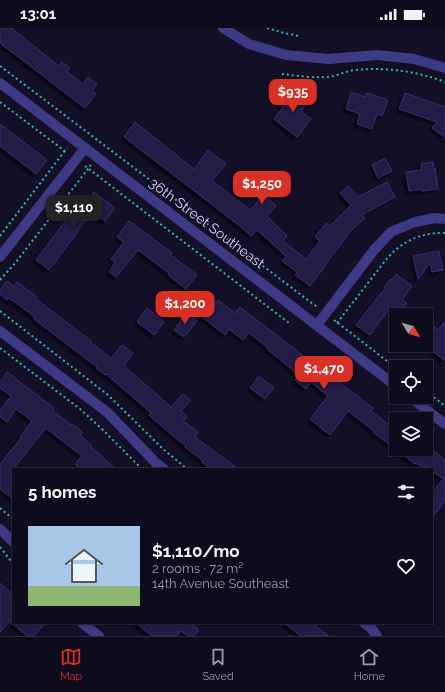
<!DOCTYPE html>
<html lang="en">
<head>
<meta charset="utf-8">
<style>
	body { margin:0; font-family:Raleway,sans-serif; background:#171425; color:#f1f3f6; height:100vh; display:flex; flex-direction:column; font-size:15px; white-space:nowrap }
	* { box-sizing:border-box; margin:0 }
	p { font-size:13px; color:#9b9ba3 }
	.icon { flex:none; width:22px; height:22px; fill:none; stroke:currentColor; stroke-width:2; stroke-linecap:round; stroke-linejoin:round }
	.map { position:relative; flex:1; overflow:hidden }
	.side { position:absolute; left:12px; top:440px; width:421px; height:156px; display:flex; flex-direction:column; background:#0e0b1c; border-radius:0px; box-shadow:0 1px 3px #0004,0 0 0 1px #2e2b3b }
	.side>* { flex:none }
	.needle { width:26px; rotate:128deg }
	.buttons { position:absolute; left:389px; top:280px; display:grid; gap:8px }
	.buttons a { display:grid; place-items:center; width:44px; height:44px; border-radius:0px; background:#0e0b1c; box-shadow:0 1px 3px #0004,0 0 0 1px #2e2b3b; font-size:20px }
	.price { position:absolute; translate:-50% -34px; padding:0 9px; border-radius:8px; background:#d93025; color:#fff; font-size:13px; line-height:26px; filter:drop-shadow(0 1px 2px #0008) }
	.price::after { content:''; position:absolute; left:50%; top:24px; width:12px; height:9px; margin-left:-6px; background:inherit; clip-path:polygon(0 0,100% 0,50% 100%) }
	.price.current { background:#222; color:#fff }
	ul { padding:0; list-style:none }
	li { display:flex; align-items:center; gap:12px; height:100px; padding:0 16px }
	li+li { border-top:1px solid #2e2b3b }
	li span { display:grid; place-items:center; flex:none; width:112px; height:80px; border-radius:0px; color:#555 }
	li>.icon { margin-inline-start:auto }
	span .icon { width:48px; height:48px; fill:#fffc; stroke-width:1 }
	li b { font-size:17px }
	h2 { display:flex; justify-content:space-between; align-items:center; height:48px; padding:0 16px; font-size:17px }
	.status { display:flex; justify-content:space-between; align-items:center; height:28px; padding:0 20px; background:#0e0b1c; direction:ltr }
	.status svg { height:11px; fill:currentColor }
	.menu { display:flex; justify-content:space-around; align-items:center; height:56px; border-top:1px solid #2e2b3b; background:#0e0b1c; font-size:11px; color:#9b9ba3 }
	.menu a { display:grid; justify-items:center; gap:2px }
	.menu .current { color:#d93025 }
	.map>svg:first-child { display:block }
</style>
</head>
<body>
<div class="status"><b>13:01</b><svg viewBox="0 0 49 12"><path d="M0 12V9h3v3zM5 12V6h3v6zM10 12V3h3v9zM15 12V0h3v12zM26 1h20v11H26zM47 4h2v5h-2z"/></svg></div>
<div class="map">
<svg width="445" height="608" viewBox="0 0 445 608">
	<defs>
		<filter id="shadow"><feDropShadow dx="-3" dy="3" stdDeviation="1" flood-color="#0009"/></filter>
	</defs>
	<rect width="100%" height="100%" fill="#130f26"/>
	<g fill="#241b47" stroke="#3b2d73" filter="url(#shadow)">
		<path d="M0,0h11l48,38 3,-4 8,6 -3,4 16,12 5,-7 9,7 -5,7 4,3 -11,14 -85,-65z"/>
		<path d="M290,61l18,13 -7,9 10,8 -14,18 -23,-18 9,-12 -4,-4z"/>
		<path d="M351,64l14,5 2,-4 21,7 -6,16 -5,-2 -5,15 -15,-5 3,-10 -14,-5z"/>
		<path d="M405,65l40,14v30l-13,-9 5,-6 -38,-13z"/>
		<path d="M135,94l59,47 14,-19 18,14 -14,17 38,29 14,-15 12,11 -9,10 20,20 -4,5 23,18 14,-18 -5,-4 11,-14 4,3 21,-21 -11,-12 8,-7 10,11 29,-15 8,15 -33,18 3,3 -15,14 -25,33h1l-16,21 -15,-11 2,-3 -15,-11 4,-5 -29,-26 -6,6 -11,-10 -116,-89z"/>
		<path d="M0,96l47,36 -11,14 -36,-28z"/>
		<path d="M385,130l7,13 -14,7 -6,-13z"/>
		<path d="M433,134l1,7 1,-1 3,21 -16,2v-2l-13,2 -3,-19 16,-2 -1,-6z"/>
		<path d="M94,164l21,16 -10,13 -13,-9 -14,18h1l-30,40 -13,-10 39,-52 4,3z"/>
		<path d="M129,193l43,32 -1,2 26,20 -11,14 -18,-14 1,-2 -31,-23 -22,27 -7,-5 6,-10 -4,-3 13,-17 -7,-5z"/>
		<path d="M439,223l4,19 -11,2 -2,-9 -12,16 -5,-23z"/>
		<path d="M396,246l16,12 -10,14 5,3 -9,11 -8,-6 -20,27 -14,-10 29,-37 -1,-1 7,-8 1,1z"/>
		<path d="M7,253l7,5 3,-4 20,15 -1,2 55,42 -1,1 21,16 11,-13 11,8 -9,13 47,41 12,-13 8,6 -10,11 6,5 -4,5 15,11 -3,5 43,32h-27l-9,-7 1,-1 -18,-14 1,-1 -14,-11 -23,-20 2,-2 -45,-39 -1,1 -9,-7 1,-1 -63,-48 1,-2 -26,-19 -2,2 -7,-6v-4z"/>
		<path d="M218,272l17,13 5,-6 48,37 17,13v1l26,20 1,-1 41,31 -2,3 25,19v19h35l14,11v41l-13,17v-25l11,-14 -11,-8v-2h-3l-4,-3 -2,2 -7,-5 -1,1 -42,-32 1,-1 -26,-20 -18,24 -20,-16 18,-23 -17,-14 -5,7 -11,-9 4,-5 -32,-26 1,-1 -19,-15 -6,7 -14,-11 -4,6 -24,-19 11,-15 3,2z"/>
		<path d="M147,280l17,14 -10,13 -17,-13z"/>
		<path d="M186,285l11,8 -13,16 -10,-7z"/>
		<path d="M445,293v40l-19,-15v-9l8,-11 4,4z"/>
		<path d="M7,344l47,36 -2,2 19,15 1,-1 10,8 -2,3 12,11 -1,1 25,22h-36l-5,-5 7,-8 -36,-28 -33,41v30l-13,-10v-25l21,-26 -1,-1 12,-16 -16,-12 -9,13 -7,-5v-7l11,-14 -11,-8v-6z"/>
		<path d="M259,348l15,12 -9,11 -15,-11z"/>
		<path d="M0,555l13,12v23l-13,14z"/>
		<path d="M12,595h33l-11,13h-7z"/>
		<path d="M136,595h54l9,7 -5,6h-6l-7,-5 -4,5h-25z"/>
		<path d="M284,595h28l17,13h-28z"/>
	</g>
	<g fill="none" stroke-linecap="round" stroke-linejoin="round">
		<g stroke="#2fb8b0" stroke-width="2" stroke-dasharray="2 3" stroke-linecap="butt">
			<path d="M267,0l17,5 15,3"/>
			<path d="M0,38l317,241"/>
			<path d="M282,46c17,2 36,5 52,2 7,-2 13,-5 21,-6 31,-3 61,1 90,12"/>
			<path d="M0,74l66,50"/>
			<path d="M85,138l204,157"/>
			<path d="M0,208l67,-88"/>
			<path d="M0,252l16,-18 75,-97"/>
			<path d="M0,283l108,84 55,54 24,20"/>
			<path d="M334,292l62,48"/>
			<path d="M337,295l48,-62c15,-19 36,-29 60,-28"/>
			<path d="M0,320l80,61 22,20 40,40"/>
			<path d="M426,363l19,15"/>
			<path d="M0,480l13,11"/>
			<path d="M0,519l13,17"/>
			<path d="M62,595l3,2 1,-2"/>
		</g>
		<g stroke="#3d3a85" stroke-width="10">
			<path d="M223,0l26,16 37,11 43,4 48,-4 37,4 31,9"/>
			<path d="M0,55l396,303"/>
			<path d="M0,229l85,-109"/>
			<path d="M317,297l57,-75 17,-18 24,-10 20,-4 10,1"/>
			<path d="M0,303l107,81 49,51 8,6"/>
			<path d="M410,369l35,27"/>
			<path d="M0,501l13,13"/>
			<path d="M82,595l17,13"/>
			<path d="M364,595l7,5 6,8"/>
		</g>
	</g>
	<g text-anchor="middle" stroke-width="3" stroke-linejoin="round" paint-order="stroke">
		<g font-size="14" fill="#d9d4ff" stroke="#130f26">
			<text transform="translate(207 195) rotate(37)" y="5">36th Street Southeast</text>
		</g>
	</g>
</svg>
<div class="buttons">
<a><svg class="needle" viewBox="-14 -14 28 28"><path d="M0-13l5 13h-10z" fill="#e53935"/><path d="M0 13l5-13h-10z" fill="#9b9ba3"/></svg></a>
<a><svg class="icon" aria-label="locate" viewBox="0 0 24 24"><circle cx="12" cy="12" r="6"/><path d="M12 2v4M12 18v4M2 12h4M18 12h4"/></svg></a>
<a><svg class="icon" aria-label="layers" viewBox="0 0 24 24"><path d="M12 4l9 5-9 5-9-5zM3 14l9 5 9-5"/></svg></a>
</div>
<b class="price" style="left:293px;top:85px">$935</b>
<b class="price" style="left:262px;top:177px">$1,250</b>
<b class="price current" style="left:74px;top:201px">$1,110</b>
<b class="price" style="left:185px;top:297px">$1,200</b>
<b class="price" style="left:324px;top:362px">$1,470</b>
<section class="side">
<h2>5 homes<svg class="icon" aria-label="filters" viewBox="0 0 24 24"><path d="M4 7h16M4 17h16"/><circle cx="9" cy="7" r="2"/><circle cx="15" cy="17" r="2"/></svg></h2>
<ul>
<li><span style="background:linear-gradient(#a9c7e8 75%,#8fb573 0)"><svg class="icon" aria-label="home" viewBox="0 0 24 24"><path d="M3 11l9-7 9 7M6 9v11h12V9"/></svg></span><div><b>$1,110/mo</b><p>2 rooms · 72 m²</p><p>14th Avenue Southeast</p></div><svg class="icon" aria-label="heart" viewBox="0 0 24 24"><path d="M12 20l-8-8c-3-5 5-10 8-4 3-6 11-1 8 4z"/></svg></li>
</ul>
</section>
</div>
<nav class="menu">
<a class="current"><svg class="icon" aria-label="map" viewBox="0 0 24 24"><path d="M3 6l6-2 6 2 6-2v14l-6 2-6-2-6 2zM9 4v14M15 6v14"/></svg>Map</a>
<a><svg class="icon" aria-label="saved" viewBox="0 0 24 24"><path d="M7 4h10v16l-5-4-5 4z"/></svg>Saved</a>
<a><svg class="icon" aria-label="home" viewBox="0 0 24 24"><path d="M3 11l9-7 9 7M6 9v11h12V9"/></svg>Home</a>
</nav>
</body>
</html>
